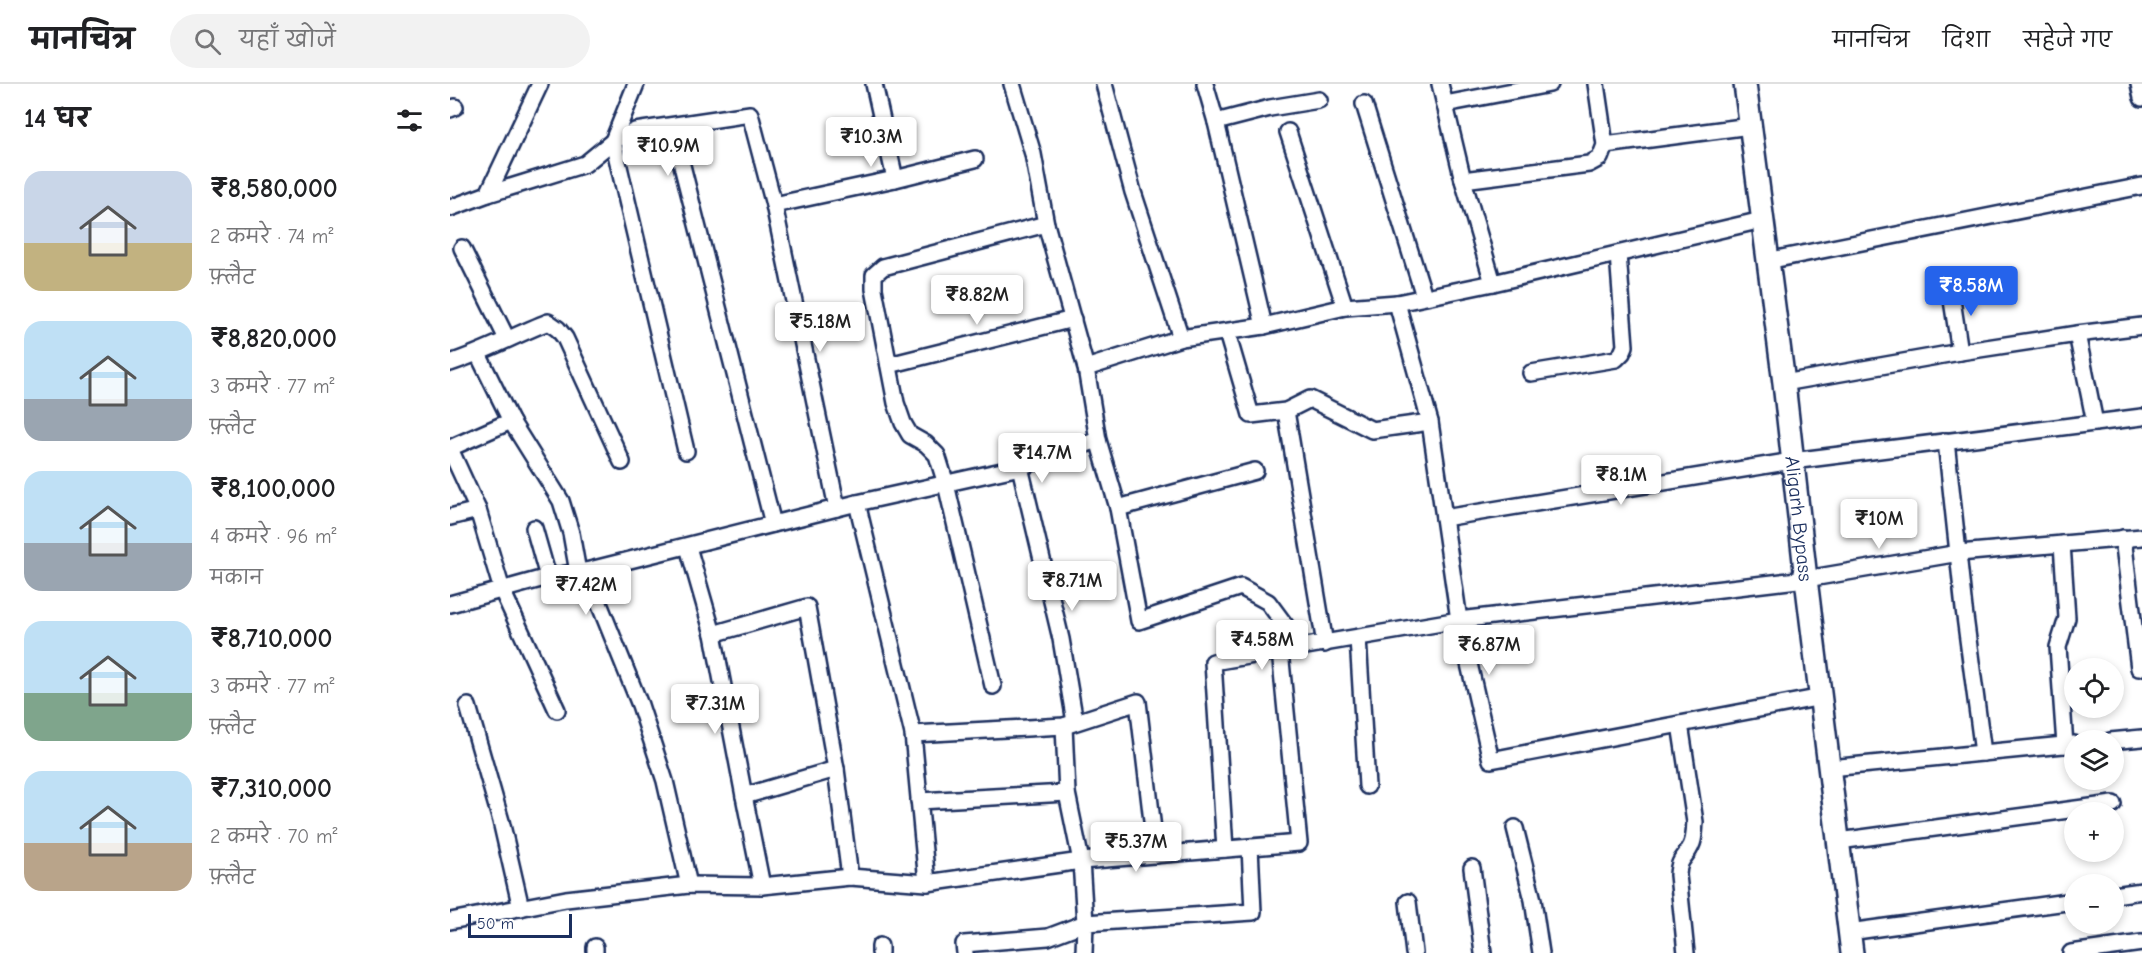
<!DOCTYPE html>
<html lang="hi">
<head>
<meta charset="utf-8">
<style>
	body { margin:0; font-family:"Comic Neue","Playpen Sans Deva",sans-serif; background:#f2f2f2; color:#202124; height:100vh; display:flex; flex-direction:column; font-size:22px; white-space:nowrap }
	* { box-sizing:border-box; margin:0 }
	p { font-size:20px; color:#757577 }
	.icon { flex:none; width:33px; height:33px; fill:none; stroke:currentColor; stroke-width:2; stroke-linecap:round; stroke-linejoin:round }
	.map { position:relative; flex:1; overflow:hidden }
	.side { display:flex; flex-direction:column; background:#fff; width:450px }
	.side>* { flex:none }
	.controls { position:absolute; left:1614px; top:574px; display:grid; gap:12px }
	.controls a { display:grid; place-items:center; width:60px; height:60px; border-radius:50%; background:#fff; box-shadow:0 3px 9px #0003; font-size:30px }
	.scale { position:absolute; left:18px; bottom:15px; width:104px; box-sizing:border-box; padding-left:6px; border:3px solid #1b2f5e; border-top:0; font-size:16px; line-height:21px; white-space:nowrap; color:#1b2f5e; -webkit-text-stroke:4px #fff; paint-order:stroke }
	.price { position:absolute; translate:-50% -51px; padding:0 14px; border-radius:6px; background:#fff; color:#222; font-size:20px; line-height:39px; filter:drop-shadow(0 2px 3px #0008) }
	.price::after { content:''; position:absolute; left:50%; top:36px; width:18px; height:14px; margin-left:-9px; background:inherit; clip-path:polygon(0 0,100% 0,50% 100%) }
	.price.selected { background:#2563eb; color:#fff }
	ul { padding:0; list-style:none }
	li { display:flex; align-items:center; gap:18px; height:150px; padding:0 24px }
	li span { display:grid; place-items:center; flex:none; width:168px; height:120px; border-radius:18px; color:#555 }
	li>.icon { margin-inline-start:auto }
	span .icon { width:72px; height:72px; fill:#fffc; stroke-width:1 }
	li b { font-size:26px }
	h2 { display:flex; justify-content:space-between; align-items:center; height:72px; padding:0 24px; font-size:26px }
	header { display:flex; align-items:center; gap:36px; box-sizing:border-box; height:84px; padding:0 30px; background:#fff; border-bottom:2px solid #e0e0e0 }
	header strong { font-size:28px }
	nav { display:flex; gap:33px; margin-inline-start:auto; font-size:21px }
	.search { width:420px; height:54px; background:#f2f2f2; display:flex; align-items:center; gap:15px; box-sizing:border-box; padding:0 21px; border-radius:33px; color:#757577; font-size:22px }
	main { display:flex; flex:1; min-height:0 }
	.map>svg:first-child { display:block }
</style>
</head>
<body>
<header>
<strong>मानचित्र</strong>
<div class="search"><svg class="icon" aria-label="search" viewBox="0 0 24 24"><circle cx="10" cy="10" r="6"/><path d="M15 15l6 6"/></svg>यहाँ खोजें</div>
<nav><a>मानचित्र</a><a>दिशा</a><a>सहेजे गए</a></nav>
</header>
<main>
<section class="side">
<h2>14 घर<svg class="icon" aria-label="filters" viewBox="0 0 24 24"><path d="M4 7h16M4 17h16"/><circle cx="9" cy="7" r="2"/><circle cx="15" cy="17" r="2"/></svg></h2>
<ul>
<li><span style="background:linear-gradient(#c9d6e8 60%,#c2b280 0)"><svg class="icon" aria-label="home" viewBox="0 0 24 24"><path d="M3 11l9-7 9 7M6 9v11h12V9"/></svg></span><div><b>₹8,580,000</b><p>2 कमरे · 74 m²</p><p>फ़्लैट</p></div></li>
<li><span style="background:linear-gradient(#bfe0f5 65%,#9aa5b1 0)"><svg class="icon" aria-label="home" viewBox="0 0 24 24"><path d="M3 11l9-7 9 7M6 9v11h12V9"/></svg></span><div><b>₹8,820,000</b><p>3 कमरे · 77 m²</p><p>फ़्लैट</p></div></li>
<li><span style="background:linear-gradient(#bfe0f5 60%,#9aa5b1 0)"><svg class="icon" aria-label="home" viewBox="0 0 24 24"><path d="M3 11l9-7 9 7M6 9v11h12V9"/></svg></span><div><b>₹8,100,000</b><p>4 कमरे · 96 m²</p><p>मकान</p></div></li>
<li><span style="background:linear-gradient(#bfe0f5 60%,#7fa58c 0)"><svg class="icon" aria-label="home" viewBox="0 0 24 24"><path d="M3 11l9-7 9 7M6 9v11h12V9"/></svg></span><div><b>₹8,710,000</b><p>3 कमरे · 77 m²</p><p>फ़्लैट</p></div></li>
<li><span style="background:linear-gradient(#bfe0f5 60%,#b9a48a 0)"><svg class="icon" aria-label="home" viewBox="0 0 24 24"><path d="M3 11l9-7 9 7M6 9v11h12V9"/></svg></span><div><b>₹7,310,000</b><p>2 कमरे · 70 m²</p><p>फ़्लैट</p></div></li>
</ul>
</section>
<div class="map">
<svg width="1692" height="869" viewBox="0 0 1692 869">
	<rect width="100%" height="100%" fill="#fff"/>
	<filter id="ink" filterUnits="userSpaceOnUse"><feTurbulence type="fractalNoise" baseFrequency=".0167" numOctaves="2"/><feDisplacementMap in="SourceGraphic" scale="12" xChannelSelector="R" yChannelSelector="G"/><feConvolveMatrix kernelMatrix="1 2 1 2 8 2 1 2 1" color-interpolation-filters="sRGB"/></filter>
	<g filter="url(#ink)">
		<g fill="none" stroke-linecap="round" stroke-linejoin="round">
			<defs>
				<g id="minor">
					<path d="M186,0l-23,57 73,310"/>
					<path d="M424,0l21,95"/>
					<path d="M562,0l21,70 13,70 40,144"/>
					<path d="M654,0l29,108 48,146"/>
					<path d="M755,0l11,38 48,204"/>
					<path d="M990,0l23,96 30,103"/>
					<path d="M1689,0l3,14"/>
					<path d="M914,20l60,192"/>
					<path d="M995,20l105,-20"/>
					<path d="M0,25l5,-2"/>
					<path d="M766,38l54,-14 49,-8"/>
					<path d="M222,42l101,398"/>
					<path d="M838,48l57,175"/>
					<path d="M1155,61l145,-19"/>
					<path d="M1013,96l126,-16 11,-6 5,-13 -9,-61"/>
					<path d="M38,110l52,-110"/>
					<path d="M324,121l121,-26 80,-20"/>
					<path d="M0,124l38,-14 97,-30 28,-23 22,-10 115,-17 24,91 63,303"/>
					<path d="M12,164l45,91"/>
					<path d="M1317,177l375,-75"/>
					<path d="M1500,203l10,65"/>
					<path d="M947,219l33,119 29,198 32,140 331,-63"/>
					<path d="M777,249l24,82 35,-4 24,-12 62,31 58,-8"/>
					<path d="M1627,250l65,-8"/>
					<path d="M28,270l33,67 50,80 10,32 7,39"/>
					<path d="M0,279c34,-11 65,-28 98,-41l10,7 7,9 57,124"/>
					<path d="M439,281l184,-46"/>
					<path d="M1081,289l85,-14 6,-6 3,-7 -7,-92"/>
					<path d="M1334,299l176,-31 117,-18 18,89"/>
					<path d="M836,327l39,233"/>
					<path d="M1496,357l18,168 19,144"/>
					<path d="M0,364l61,-27"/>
					<path d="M570,383l41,172 14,83"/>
					<path d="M407,419l56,231 14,149 154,-22 218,-18 -19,-192"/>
					<path d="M668,424l137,-37"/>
					<path d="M28,426l24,80 55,120"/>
					<path d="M0,433l28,-7 -28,-61"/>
					<path d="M994,434l348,-57 350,-44"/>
					<path d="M84,444l14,49"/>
					<path d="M1673,454l16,130"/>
					<path d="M1612,460l5,74 -9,29 7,98"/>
					<path d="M238,463l25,87 31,162 92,-27"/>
					<path d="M136,487l54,134 25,76 24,104"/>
					<path d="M0,520l98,-27 38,-6 271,-68 163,-36 78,-27"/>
					<path d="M263,550l94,-27 29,162 14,108"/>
					<path d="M908,554l9,148"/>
					<path d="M852,564l-34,-46 -27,-15 -102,34 -21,-113 -20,-68 -12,-72 95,-30 83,-12 81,-19 52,-4 96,-20 269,-63"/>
					<path d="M543,602l-47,-202 -9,-29 -11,-11 -16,-9 -7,-12 -7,-20 -22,-114v-14l9,-8 163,-43"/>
					<path d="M18,622l33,115 20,87"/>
					<path d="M1230,640l15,98c-1,8 0,16 -4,24 -6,13 -12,11 -13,29l8,78"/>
					<path d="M463,650l151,-8 74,-24 18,153"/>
					<path d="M1660,657l32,-3"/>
					<path d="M1380,684l244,-24"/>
					<path d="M294,712l18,90"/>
					<path d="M469,717l148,-8"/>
					<path d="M1065,744l18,72 8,53"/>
					<path d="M1389,757l274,-37"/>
					<path d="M775,765l-12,-187 246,-42 347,-41 153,-26 183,-16"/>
					<path d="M1022,784l11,85"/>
					<path d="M1664,811l28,-4"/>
					<path d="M958,818l6,51"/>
					<path d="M0,837l116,-22 123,-14 73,1 88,-9 77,6"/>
					<path d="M1399,848l225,-31"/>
					<path d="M145,869v-6"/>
					<path d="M430,869v-7"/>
					<path d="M515,869l-1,-9 84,-7 37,-14 -4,-62 -14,-68 -3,-67"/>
					<path d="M634,869l1,-30 168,-11 -3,-65"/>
					<path d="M1621,869l71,-10"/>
				</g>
				<g id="secondary">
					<path id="s1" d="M1295,0l39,299 22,196 46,374"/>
				</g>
			</defs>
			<use href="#minor" stroke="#1b2f5e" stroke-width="20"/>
			<use href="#secondary" stroke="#1b2f5e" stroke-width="26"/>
			<use href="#minor" stroke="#fff" stroke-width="15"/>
			<use href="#secondary" stroke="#fff" stroke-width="21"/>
		</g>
	</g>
	<g text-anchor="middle" stroke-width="6" stroke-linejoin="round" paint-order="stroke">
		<g font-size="20" fill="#1b2f5e" stroke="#fff">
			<text dy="7" stroke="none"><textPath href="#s1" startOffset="438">Aligarh Bypass</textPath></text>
		</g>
	</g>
</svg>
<div class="controls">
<a><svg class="icon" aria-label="locate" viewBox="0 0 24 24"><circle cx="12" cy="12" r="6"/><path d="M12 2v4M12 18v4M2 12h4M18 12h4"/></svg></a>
<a><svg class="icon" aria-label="layers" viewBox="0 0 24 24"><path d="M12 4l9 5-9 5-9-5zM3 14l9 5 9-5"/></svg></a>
<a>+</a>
<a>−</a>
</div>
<div class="scale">50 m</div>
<b class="price" style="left:421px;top:84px">₹10.3M</b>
<b class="price" style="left:218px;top:93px">₹10.9M</b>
<b class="price selected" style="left:1521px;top:233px">₹8.58M</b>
<b class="price" style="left:527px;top:242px">₹8.82M</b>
<b class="price" style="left:370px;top:269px">₹5.18M</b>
<b class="price" style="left:592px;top:400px">₹14.7M</b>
<b class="price" style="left:1171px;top:422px">₹8.1M</b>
<b class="price" style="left:1429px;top:466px">₹10M</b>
<b class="price" style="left:622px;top:528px">₹8.71M</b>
<b class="price" style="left:136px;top:532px">₹7.42M</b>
<b class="price" style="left:812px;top:587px">₹4.58M</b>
<b class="price" style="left:1039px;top:592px">₹6.87M</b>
<b class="price" style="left:265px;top:651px">₹7.31M</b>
<b class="price" style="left:686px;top:789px">₹5.37M</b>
</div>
</main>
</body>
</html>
